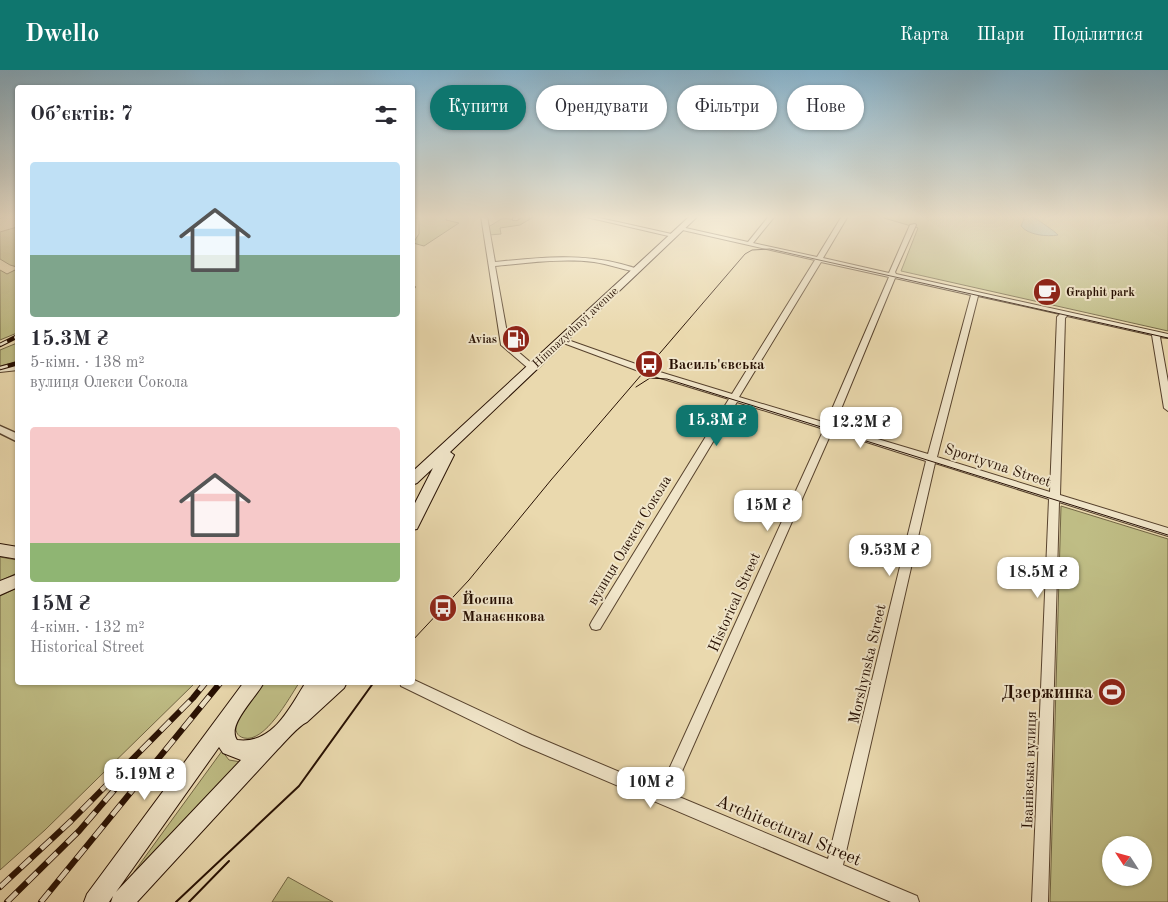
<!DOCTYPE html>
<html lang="uk">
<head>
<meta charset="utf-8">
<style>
	body { margin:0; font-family:"Old Standard TT",serif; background:#f7f7f7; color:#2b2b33; height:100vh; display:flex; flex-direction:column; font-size:19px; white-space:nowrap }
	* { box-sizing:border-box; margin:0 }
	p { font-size:16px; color:#7c7c81 }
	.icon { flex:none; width:28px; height:28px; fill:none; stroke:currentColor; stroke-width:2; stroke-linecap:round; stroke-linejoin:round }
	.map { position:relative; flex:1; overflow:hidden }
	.panel { position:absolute; left:15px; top:15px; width:400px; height:600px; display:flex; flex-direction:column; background:#fff; border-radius:5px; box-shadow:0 1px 4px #0004 }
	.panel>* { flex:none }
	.top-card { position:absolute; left:430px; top:15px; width:475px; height:45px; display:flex; gap:10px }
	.needle { width:32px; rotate:306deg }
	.controls { position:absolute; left:1102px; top:766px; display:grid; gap:10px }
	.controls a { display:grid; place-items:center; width:50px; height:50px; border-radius:50%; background:#fff; box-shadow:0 1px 4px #0004; font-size:25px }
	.price { position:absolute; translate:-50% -42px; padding:0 11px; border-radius:10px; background:#fff; color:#222; font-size:16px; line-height:32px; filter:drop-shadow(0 1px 2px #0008) }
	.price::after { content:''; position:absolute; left:50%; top:30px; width:15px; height:11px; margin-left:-8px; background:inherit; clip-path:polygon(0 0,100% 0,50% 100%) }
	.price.on { background:#0f766e; color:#fff }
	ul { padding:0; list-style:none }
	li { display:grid; align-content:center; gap:10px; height:265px; padding:0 15px }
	li span { display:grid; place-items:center; height:155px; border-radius:5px; color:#555 }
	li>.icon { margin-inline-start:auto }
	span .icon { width:90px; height:90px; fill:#fffc; stroke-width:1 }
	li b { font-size:21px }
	h2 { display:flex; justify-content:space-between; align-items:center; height:60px; padding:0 15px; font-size:21px }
	.tag { padding:0 18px; border-radius:22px; background:#fff; box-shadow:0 1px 4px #0004; font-size:18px; line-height:45px }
	.tag.on { background:#0f766e; color:#fff }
	header { display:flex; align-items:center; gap:30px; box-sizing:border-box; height:70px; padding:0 25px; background:#0f766e; color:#fff }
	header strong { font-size:24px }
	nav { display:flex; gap:28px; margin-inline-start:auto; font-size:18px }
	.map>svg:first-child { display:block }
</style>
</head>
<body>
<header>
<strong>Dwello</strong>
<nav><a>Карта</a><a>Шари</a><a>Поділитися</a></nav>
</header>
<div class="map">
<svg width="1168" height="832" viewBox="0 0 1168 832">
	<rect width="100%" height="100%" fill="#ead9ae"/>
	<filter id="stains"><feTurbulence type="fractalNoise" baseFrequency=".004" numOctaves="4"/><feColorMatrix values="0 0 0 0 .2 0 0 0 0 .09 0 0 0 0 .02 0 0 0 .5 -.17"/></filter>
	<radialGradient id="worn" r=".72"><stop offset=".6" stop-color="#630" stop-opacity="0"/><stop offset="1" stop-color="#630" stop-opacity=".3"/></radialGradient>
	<g fill="#bfbd85" stroke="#726644" fill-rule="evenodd">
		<path d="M413,146h35l-2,4 13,3 -35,23 -11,-3 6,-9v-16h-6z"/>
		<path d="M522,146h13l-15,9 -20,3 1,6 -12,1 -4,-6 18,-11 13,2z"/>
		<path d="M885,146h283v115l-267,-60 17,-43 -34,-10z"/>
		<path d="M17,157h1l-1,40 -7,-2 -10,-6v-27z"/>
		<path d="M17,199v64l-17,7v-70l7,4z"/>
		<path d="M17,273v19l-17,4v-16z"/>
		<path d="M1061,436l107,33v363h-118zM1111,775h33v33h-33z"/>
		<path d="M0,487l17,3v13l-17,8z"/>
		<path d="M17,518l1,94 177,1 -150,147 -45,40v-274z"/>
		<path d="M263,613h36c-10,15 -34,60 -55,55 -8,-2 -9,-8 -8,-15z"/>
		<path d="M222,681l7,9 12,2 -107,110z"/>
		<path d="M288,807l45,25h-61z"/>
	</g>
	<path fill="#98baaf" stroke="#6a766a" d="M1022,146c3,0 6,-1 9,0 3,1 25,16 27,19 -11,2 -30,0 -37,-9l3,-7z"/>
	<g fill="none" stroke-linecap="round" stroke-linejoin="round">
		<defs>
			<g id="minor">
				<path d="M0,146h5l-5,2z"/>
				<path d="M481,146h6l8,46c42,-4 84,-9 126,2 6,2 13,3 18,6l-3,2c-14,-3 -28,-8 -42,-10 -33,-4 -66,1 -99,4l14,78 27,23 -4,2h-3l-28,-24z"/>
				<path d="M517,146h6l-6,4h-4v-2z"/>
				<path d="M582,146h9l85,19 -3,2z"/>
				<path d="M769,146h6l-22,27 64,14 25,-41h6l-25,42 66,15 21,-48 5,-1 1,1 -21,47 1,2 272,60v4l-8,-1 8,45v29l-4,-3 -12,-73 -85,-19 -2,2 -5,177 108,33v8l-109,-34 -11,400h-16l17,-403 -114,-36 -92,402 74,31 2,6h-28l-369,-157 -121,-59 -1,-4h12v-3l120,56 128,54 164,-360 -87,-27 -137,227 -4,1 -4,-1 -2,-4 2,-4 137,-222 -85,-26 -86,-32 4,-2h3l85,30 82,25 83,-134 -137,-31 3,-2 67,15zM821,192l68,15 -63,146 -87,-26zM895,208l76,17 -43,159 -94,-28zM978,226l82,18 -3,3 -7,175 -113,-35zM832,361l94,30 -98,398 -156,-65z"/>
				<path d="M18,295v5l-18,2v-4z"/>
			</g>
			<path id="tertiary" d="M0,356l18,8v8l-18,-9z"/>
			<g id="secondary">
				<path d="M690,146h8l-248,236 4,3 -37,74 -5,1v-21l21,-41 -16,15 -5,2v-13z"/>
				<path d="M0,474l18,3v12l-18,-3z"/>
				<path d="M18,504v13l-18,8v-14z"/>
				<path d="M244,612h20c-7,15 -38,43 -27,58 36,5 53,-33 69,-58h41l-3,6 -37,34c-9,4 -22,20 -30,28l-140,152h-26l2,-6 -4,6h-25l3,-8zM219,677l4,6 18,7 -125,132z"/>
			</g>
		</defs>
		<use href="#minor" stroke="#57422d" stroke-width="2"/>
		<use href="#tertiary" stroke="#57422d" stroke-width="3"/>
		<use href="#secondary" stroke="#260f02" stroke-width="2"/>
		<use href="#minor" fill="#f1e6ca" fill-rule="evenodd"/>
		<use href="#tertiary" fill="#f1e6ca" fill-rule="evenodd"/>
		<use href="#secondary" fill="#f1e6ca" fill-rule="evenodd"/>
		<g stroke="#260f02" stroke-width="1">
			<path d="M636,317l14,-9 17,1 501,156"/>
			<path d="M412,571l57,-61 82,-100 194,-226 7,-4 18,-1 398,89"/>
		</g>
		<g stroke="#260f02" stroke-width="2">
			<path d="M176,832l123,-116 75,-104"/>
			<path d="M189,832l40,-41"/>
		</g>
		<defs>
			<path id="rail-far2" d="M412,221l2,-4"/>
			<g id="rail-far1">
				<path d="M0,275l18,-9"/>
				<path d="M0,298l18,-5"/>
			</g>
			<g id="rail">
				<path d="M0,817l71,-66 122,-123 13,-16"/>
				<path d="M7,832l72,-71 56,-65"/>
				<path d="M41,832l180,-220"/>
			</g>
		</defs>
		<use href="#rail-far2" stroke="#260f02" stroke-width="3"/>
		<use href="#rail-far1" stroke="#260f02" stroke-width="4.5"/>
		<use href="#rail" stroke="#260f02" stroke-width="6"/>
		<use href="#rail-far2" stroke="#f1e6ca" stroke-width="2" stroke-dasharray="6" stroke-linecap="butt"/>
		<use href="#rail-far1" stroke="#f1e6ca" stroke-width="2.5" stroke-dasharray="8" stroke-linecap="butt"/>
		<use href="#rail" stroke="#f1e6ca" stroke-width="4.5" stroke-dasharray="14" stroke-linecap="butt"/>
	</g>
	<linearGradient id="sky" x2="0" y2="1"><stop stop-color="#88b6d1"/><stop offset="0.56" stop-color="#f6eedb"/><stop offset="1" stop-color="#f6eedb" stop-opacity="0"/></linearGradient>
	<rect width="1168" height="262" fill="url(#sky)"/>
	<defs>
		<symbol id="cafe-disc" viewBox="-11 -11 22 22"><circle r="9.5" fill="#8f2418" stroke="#f1e6ca"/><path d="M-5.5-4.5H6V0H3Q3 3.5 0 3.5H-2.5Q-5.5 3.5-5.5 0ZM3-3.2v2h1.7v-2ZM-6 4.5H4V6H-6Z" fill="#fff"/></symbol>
		<symbol id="fuel-disc" viewBox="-11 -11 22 22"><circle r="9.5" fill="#8f2418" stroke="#f1e6ca"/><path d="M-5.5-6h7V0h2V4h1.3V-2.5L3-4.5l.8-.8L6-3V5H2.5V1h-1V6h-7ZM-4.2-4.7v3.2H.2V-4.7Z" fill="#fff"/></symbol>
		<symbol id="bus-disc" viewBox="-11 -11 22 22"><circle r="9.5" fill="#8f2418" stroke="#f1e6ca"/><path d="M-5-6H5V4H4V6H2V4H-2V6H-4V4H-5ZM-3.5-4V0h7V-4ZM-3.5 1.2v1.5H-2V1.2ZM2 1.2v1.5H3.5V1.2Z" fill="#fff"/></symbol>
		<symbol id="stadium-disc" viewBox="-11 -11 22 22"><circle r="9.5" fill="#8f2418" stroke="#f1e6ca"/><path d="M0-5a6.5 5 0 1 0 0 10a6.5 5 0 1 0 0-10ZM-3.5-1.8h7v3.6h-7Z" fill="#fff"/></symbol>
	</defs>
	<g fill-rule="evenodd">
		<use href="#cafe-disc" x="1031" y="206" width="32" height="32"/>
		<use href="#fuel-disc" x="500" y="253" width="32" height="32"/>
		<use href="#bus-disc" x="633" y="278" width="32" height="32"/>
		<use href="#bus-disc" x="427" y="522" width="32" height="32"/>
		<use href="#stadium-disc" x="1096" y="606" width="32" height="32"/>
	</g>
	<g text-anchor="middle" stroke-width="4" stroke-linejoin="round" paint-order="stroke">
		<g font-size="12" font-weight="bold" fill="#260f02" stroke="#f1e6ca" text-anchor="start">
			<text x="1066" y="226">Graphit park</text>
			<text x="497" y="273" text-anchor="end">Avias</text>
		</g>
		<g font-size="12" fill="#260f02" stroke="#f1e6ca">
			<text transform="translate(575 257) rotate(-43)" y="4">Himnazychnyi avenue</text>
		</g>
		<g font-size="15" font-weight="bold" fill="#260f02" stroke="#f1e6ca" text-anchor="start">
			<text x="668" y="299">Василь'євська</text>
			<text x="462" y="534">Йосипа<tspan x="462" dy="17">Манаєнкова</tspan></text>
		</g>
		<g font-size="15" fill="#260f02" stroke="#f1e6ca">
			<text transform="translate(998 395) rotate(18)" y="5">Sportyvna Street</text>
			<text transform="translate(629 470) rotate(-59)" y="5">вулиця Олекси Сокола</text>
			<text transform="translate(734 532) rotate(-66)" y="5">Historical Street</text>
			<text transform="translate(867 594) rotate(-77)" y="5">Morshynska Street</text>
			<text transform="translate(1029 700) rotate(-88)" y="5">Іванівська вулиця</text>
		</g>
		<g font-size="18" font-weight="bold" fill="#260f02" stroke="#f1e6ca" text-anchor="end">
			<text x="1093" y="628">Дзержинка</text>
		</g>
		<g font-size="18" fill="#260f02" stroke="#f1e6ca">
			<text transform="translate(789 760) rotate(23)" y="6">Architectural Street</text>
		</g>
	</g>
	<rect width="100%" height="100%" filter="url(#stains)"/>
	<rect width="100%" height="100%" fill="url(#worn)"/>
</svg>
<div class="controls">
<a><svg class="needle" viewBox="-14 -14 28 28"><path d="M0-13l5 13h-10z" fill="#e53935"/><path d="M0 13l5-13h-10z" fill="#7c7c81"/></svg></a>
</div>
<b class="price on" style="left:717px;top:377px">15.3M ₴</b>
<b class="price" style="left:861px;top:379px">12.2M ₴</b>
<b class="price" style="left:768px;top:462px">15M ₴</b>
<b class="price" style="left:890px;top:507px">9.53M ₴</b>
<b class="price" style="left:1038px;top:529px">18.5M ₴</b>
<b class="price" style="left:145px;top:731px">5.19M ₴</b>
<b class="price" style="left:651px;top:739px">10M ₴</b>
<div class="top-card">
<a class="tag on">Купити</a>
<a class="tag">Орендувати</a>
<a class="tag">Фільтри</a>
<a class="tag">Нове</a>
</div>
<section class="panel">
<h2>Об’єктів: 7<svg class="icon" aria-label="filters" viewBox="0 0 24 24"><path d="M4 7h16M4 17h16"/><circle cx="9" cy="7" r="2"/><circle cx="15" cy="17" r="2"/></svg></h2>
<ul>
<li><span style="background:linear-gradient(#bfe0f5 60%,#7fa58c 0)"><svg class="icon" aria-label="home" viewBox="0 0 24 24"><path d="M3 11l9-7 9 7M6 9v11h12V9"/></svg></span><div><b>15.3M ₴</b><p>5-кімн. · 138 m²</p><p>вулиця Олекси Сокола</p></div></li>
<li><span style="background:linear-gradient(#f6c9c9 75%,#8fb573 0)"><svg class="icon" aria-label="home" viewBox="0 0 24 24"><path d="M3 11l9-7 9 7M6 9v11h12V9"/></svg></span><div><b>15M ₴</b><p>4-кімн. · 132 m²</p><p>Historical Street</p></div></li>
</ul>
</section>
</div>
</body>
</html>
